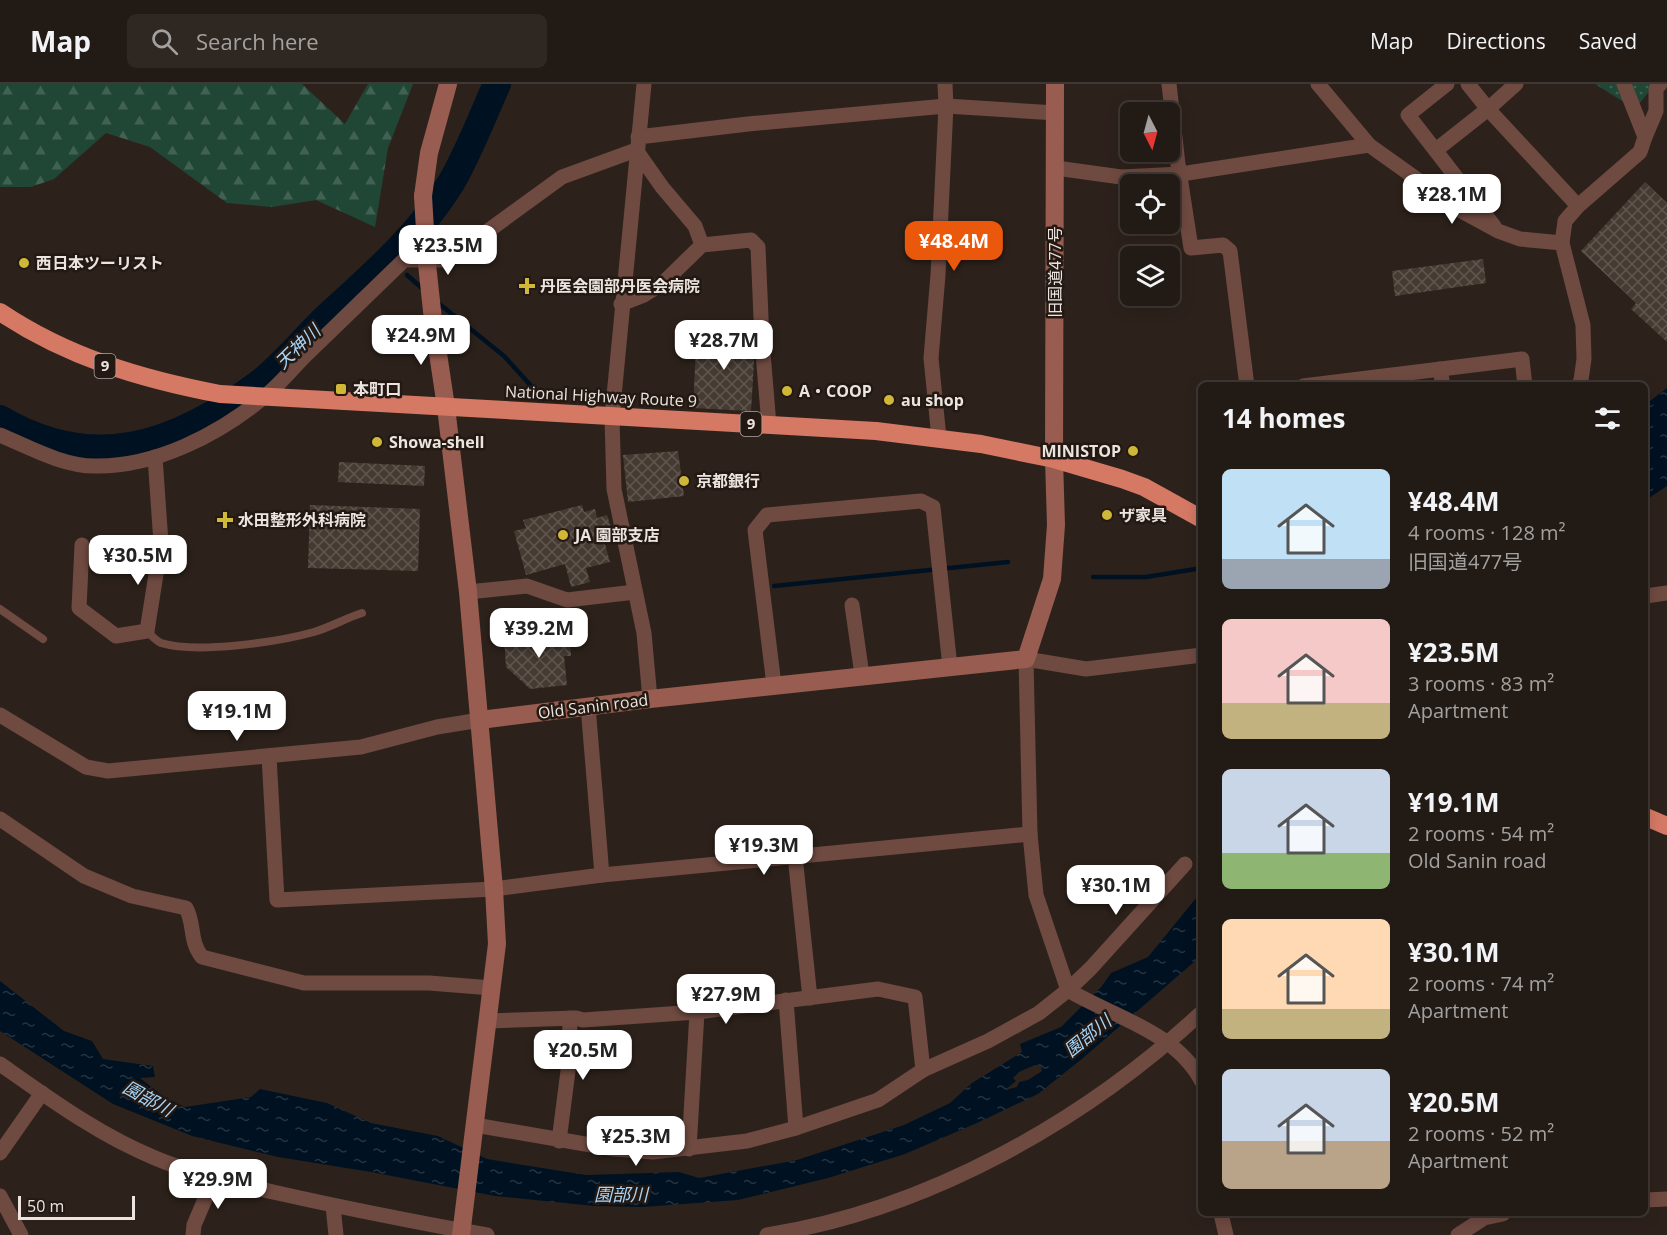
<!DOCTYPE html>
<html lang="en">
<head>
<meta charset="utf-8">
<style>
	body { margin:0; font-family:"Open Sans","Noto Sans JP",sans-serif; background:#2e2722; color:#f1f3f6; height:100vh; display:flex; flex-direction:column; font-size:22px; white-space:nowrap }
	* { box-sizing:border-box; margin:0 }
	p { font-size:20px; color:#a2a1a0 }
	.icon { flex:none; width:33px; height:33px; fill:none; stroke:currentColor; stroke-width:2; stroke-linecap:round; stroke-linejoin:round }
	.map { position:relative; flex:1; overflow:hidden }
	.panel { position:absolute; left:1198px; top:298px; width:450px; height:834px; display:flex; flex-direction:column; background:#221a14; border-radius:9px; box-shadow:0 3px 15px #0003,0 0 0 2px #3f3834 }
	.panel>* { flex:none }
	.needle { width:39px; rotate:174deg }
	.fabs { position:absolute; left:1120px; top:18px; display:grid; gap:12px }
	.fabs a { display:grid; place-items:center; width:60px; height:60px; border-radius:9px; background:#221a14; box-shadow:0 3px 15px #0003,0 0 0 2px #3f3834; font-size:30px }
	.scale { position:absolute; left:18px; bottom:15px; width:117px; box-sizing:border-box; padding-left:6px; border:3px solid #ebe4df; border-top:0; font-size:16px; line-height:21px; white-space:nowrap; color:#ebe4df; -webkit-text-stroke:4px #231912; paint-order:stroke }
	.price { position:absolute; translate:-50% -51px; padding:0 14px; border-radius:12px; background:#fff; color:#222; font-size:20px; line-height:39px; filter:drop-shadow(0 2px 3px #0008) }
	.price::after { content:''; position:absolute; left:50%; top:36px; width:18px; height:14px; margin-left:-9px; background:inherit; clip-path:polygon(0 0,100% 0,50% 100%) }
	.price.on { background:#ea580c; color:#fff }
	ul { padding:0; list-style:none }
	li { display:flex; align-items:center; gap:18px; height:150px; padding:0 24px }
	li span { display:grid; place-items:center; flex:none; width:168px; height:120px; border-radius:9px; color:#555 }
	li>.icon { margin-inline-start:auto }
	span .icon { width:72px; height:72px; fill:#fffc; stroke-width:1 }
	li b { font-size:26px }
	h2 { display:flex; justify-content:space-between; align-items:center; height:72px; padding:0 24px; font-size:26px }
	header { display:flex; align-items:center; gap:36px; box-sizing:border-box; height:84px; padding:0 30px; background:#221a14; border-bottom:2px solid #3f3834 }
	header strong { font-size:28px }
	nav { display:flex; gap:33px; margin-inline-start:auto; font-size:21px }
	.search { width:420px; height:54px; background:#2e2722; display:flex; align-items:center; gap:15px; box-sizing:border-box; padding:0 21px; border-radius:9px; color:#a2a1a0; font-size:22px }
	.map>svg:first-child { display:block }
</style>
</head>
<body>
<header>
<strong>Map</strong>
<div class="search"><svg class="icon" aria-label="search" viewBox="0 0 24 24"><circle cx="10" cy="10" r="6"/><path d="M15 15l6 6"/></svg>Search here</div>
<nav><a>Map</a><a>Directions</a><a>Saved</a></nav>
</header>
<div class="map">
<svg width="1667" height="1151" viewBox="0 0 1667 1151">
	<defs>
		<pattern id="forest-firs" width="22" height="20" patternUnits="userSpaceOnUse" patternTransform="scale(1.5)"><rect width="22" height="20" fill="#204735"/><path d="M5 1l3.5 6h-7zM16 11l3.5 6h-7z" fill="#416152"/></pattern>
		<pattern id="park-dots" width="8" height="8" patternUnits="userSpaceOnUse" patternTransform="scale(1.5)"><rect width="8" height="8" fill="#204735"/><path d="M2 2h.1M6 6h.1" fill="none" stroke="#416152" stroke-width="1.8" stroke-linecap="round"/></pattern>
		<pattern id="water-ripples" width="26" height="14" patternUnits="userSpaceOnUse" patternTransform="scale(1.5)"><rect width="26" height="14" fill="#001121"/><path d="M2 4q2-2 4 0t4 0M15 11q2-2 4 0t4 0" fill="none" stroke="#253441"/></pattern>
		<pattern id="building-cross-hatch" width="8" height="8" patternUnits="userSpaceOnUse" patternTransform="scale(1.5)"><rect width="8" height="8" fill="#463b32"/><path d="M0 0l8 8M0 8l8-8" fill="none" stroke="#61574f"/></pattern>
	</defs>
	<rect width="100%" height="100%" fill="#2d221b"/>
	<path fill="url(#forest-firs)" d="M0,0h302l43,40 23,-40h45l-25,64 -13,79 -59,-27 -44,7 -45,-4 -77,-56 -44,-14 -52,46 -23,8h-31z"/>
	<path fill="url(#park-dots)" d="M1595,0h60l-20,25z"/>
	<g fill="url(#water-ripples)" fill-rule="evenodd">
		<path d="M1667,304v98l-21,14v-96z"/>
		<path d="M1201,808v64l-118,102 -45,36 -61,29 -72,31 -77,24 -90,22 -95,7 -49,-1 -99,-10 -124,-24 -93,-15 -86,-21 -79,-32 -113,-73v-50l64,50 28,10 11,18 50,7 2,11 -15,1 24,19 21,10 66,-10 9,-8 67,14 44,20 67,13 49,23 99,16 93,-3 20,6 98,-18 107,-35 46,-22 22,-20 50,-31 -2,-8 41,-17 40,-40 10,-14 37,-16zM1035,981l6,1 1,5 -14,9 -9,2 -2,5 -12,3 11,-9 -3,-3 6,-6z"/>
	</g>
	<g fill="none" stroke-linecap="round" stroke-linejoin="round">
		<g stroke="#001121" stroke-width="4.5">
			<path d="M389,176l1,1"/>
			<path d="M407,191l17,15"/>
			<path d="M437,218l67,54 39,43"/>
			<path d="M1093,493h53l56,-9"/>
			<path d="M774,502l234,-24"/>
		</g>
		<path stroke="#001121" stroke-width="28" d="M0,335c95,56 177,26 260,-36 23,-18 46,-46 68,-67 45,-41 91,-81 123,-133 18,-31 31,-66 46,-99"/>
	</g>
	<g fill="url(#building-cross-hatch)">
		<path d="M1645,98l22,21v139l-36,-33 5,-6 -55,-52z"/>
		<path d="M1483,175l3,24 -91,13 -3,-25z"/>
		<path d="M697,245l55,5 2,28 -3,49 -58,-3z"/>
		<path d="M678,367l6,45 -56,6 -5,-47z"/>
		<path d="M339,378l86,4 -1,20 -86,-4z"/>
		<path d="M310,421l110,4 -2,62 -110,-3z"/>
		<path d="M582,421l2,7 11,-3 2,9 10,-3 4,12 -10,3 9,32 -24,6 4,14 -19,5 -6,-23 -39,11 -12,-44 12,-3 -3,-8z"/>
		<path d="M569,547l2,25h-7l3,29 -37,4 -24,-22 -2,-30z"/>
	</g>
	<g fill="none" stroke-linecap="round" stroke-linejoin="round">
		<g stroke="#6f4a41" stroke-width="8">
			<path d="M0,525l43,30"/>
			<path d="M147,547c4,4 9,10 14,12 36,11 117,-1 153,-11 17,-5 32,-14 48,-19"/>
		</g>
		<g stroke="#6f4a41" stroke-width="15">
			<path d="M644,0l-32,333 2,72 30,144 6,66"/>
			<path d="M1169,0l9,80 13,84 32,-3 7,6 17,135"/>
			<path d="M1318,0l51,61 94,67 35,19 22,8 42,4"/>
			<path d="M1447,0l-39,31 86,111"/>
			<path d="M1468,0l20,25 90,97"/>
			<path d="M638,53l110,-13 198,-18 110,7"/>
			<path d="M1645,53l11,-26v-22l4,-5"/>
			<path d="M1436,66l52,-41 28,-25"/>
			<path d="M1056,84l65,9 60,-3 188,-29"/>
			<path d="M621,220l23,-9 19,-12 39,-38 49,-5 7,7 4,94 7,84"/>
			<path d="M1440,285l3,17"/>
			<path d="M1303,302l219,-27 3,27"/>
			<path d="M1578,302l3,-6 3,-21 -1,-34 -21,-82 3,-22 13,-15 62,-54 5,-15 -21,-53"/>
			<path d="M0,351c29,12 62,31 95,31 60,1 123,-31 169,-69 17,-13 30,-31 45,-45 32,-31 63,-61 95,-92h44l114,-83 74,-27 26,37 33,39 7,19"/>
			<path d="M939,354l-8,-80 7,-83 8,-169 -1,-22"/>
			<path d="M82,461l-3,63 37,28 31,-5 14,-88 -6,-86"/>
			<path d="M468,508l59,-6 40,14 68,-8"/>
			<path d="M1646,512l21,-3"/>
			<path d="M852,521l10,70"/>
			<path d="M1202,571l-116,14 -60,-10 4,175 6,61 32,95c45,27 109,42 134,92"/>
			<path d="M774,601l-19,-155 12,-15 154,-14 12,6 17,160"/>
			<path d="M588,622l14,169"/>
			<path d="M0,631l86,52 22,4 253,-24 76,-20 43,-7"/>
			<path d="M269,672l8,144 217,-11 108,-14 428,-41"/>
			<path d="M0,735l84,57 48,20 54,12c9,16 3,33 16,49l102,26h125l63,5"/>
			<path d="M795,772l15,142"/>
			<path d="M786,916l10,128"/>
			<path d="M489,937l87,-3 7,2 114,-8 181,-23 37,8 8,73"/>
			<path d="M0,980c50,35 99,71 155,94 38,16 79,24 118,34 71,16 142,30 214,43"/>
			<path d="M475,1041l139,24 39,3 94,-11 49,-13 82,-28 45,-30 65,-29 51,-28 29,-23 23,-22 94,-104"/>
			<path d="M559,1057l10,-78 1,-45"/>
			<path d="M689,1065l8,-137"/>
			<path d="M0,1069l42,-60"/>
			<path d="M0,1112l21,39"/>
			<path d="M1646,1116l21,-1"/>
			<path d="M333,1122l3,29"/>
			<path d="M1221,1130l5,21"/>
			<path d="M193,1151l1,-10 20,-47"/>
			<path d="M767,1151c160,-25 318,-114 435,-223"/>
			<path d="M1458,1151l26,-17 19,-4"/>
		</g>
		<g stroke="#985d50" stroke-width="18">
			<path d="M423,112l6,-43 19,-69"/>
			<path d="M433,236l13,87 22,185 26,297 3,55 -36,291"/>
			<path d="M480,636l170,-21 376,-40 26,-80 4,-54 -2,-66 1,-375"/>
		</g>
		<g stroke="#d57965" stroke-width="18">
			<path d="M0,228c67,45 141,67 220,82l656,37 105,13 73,15 68,20 22,8 58,32"/>
			<path d="M1646,733l21,9"/>
		</g>
		<path stroke="#985d50" stroke-width="18" d="M423,112l4,68 6,56"/>
	</g>
	<g fill="#cfb837" stroke="#231912" stroke-width="2">
		<circle cx="24" cy="179" r="6"/>
		<path d="M524 193h6v6h6v6h-6v6h-6v-6h-6v-6h6z"/>
		<rect x="335" y="299" width="12" height="12" rx="3"/>
		<circle cx="787" cy="307" r="6"/>
		<circle cx="889" cy="316" r="6"/>
		<circle cx="377" cy="358" r="6"/>
		<circle cx="1133" cy="367" r="6"/>
		<circle cx="684" cy="397" r="6"/>
		<circle cx="1107" cy="431" r="6"/>
		<path d="M222 427h6v6h6v6h-6v6h-6v-6h-6v-6h6z"/>
		<circle cx="563" cy="451" r="6"/>
	</g>
	<g text-anchor="middle" stroke-width="5" stroke-linejoin="round" paint-order="stroke">
		<g fill="#231912" stroke="#afa7a2" stroke-width="1.5">
			<rect x="94.5" y="270" width="21" height="24" rx="4.5"/>
			<rect x="740.5" y="328" width="21" height="24" rx="4.5"/>
		</g>
		<g font-size="15" font-weight="bold" fill="#ebe4df">
			<text x="105" y="287">9</text>
			<text x="751" y="345">9</text>
		</g>
		<g font-size="16" font-weight="bold" fill="#ebe4df" stroke="#231912" text-anchor="start">
			<text x="36" y="185">西日本ツーリスト</text>
			<text x="540" y="208">丹医会園部丹医会病院</text>
			<text x="353" y="311">本町口</text>
			<text x="799" y="313">A・COOP</text>
			<text x="901" y="322">au shop</text>
			<text x="389" y="364">Showa-shell</text>
			<text x="1121" y="373" text-anchor="end">MINISTOP</text>
			<text x="696" y="403">京都銀行</text>
			<text x="1119" y="437">ザ家具</text>
			<text x="238" y="442">水田整形外科病院</text>
			<text x="575" y="457">JA 園部支店</text>
		</g>
		<g font-size="16" fill="#ebe4df" stroke="#231912">
			<text transform="translate(1055 188) rotate(-90)" y="6">旧国道477号</text>
			<text transform="translate(601 312) rotate(3)" y="6">National Highway Route 9</text>
			<text transform="translate(593 622) rotate(-7)" y="6">Old Sanin road</text>
		</g>
		<g font-size="18" font-style="italic" fill="#a6d5fa" stroke="#231912">
			<text transform="translate(298 263) rotate(-44)" y="6">天神川</text>
			<text transform="translate(1088 952) rotate(-39)" y="6">園部川</text>
			<text transform="translate(148 1015) rotate(29)" y="6">園部川</text>
			<text x="621" y="1117">園部川</text>
		</g>
	</g>
</svg>
<div class="fabs">
<a><svg class="needle" viewBox="-14 -14 28 28"><path d="M0-13l5 13h-10z" fill="#e53935"/><path d="M0 13l5-13h-10z" fill="#a2a1a0"/></svg></a>
<a><svg class="icon" aria-label="locate" viewBox="0 0 24 24"><circle cx="12" cy="12" r="6"/><path d="M12 2v4M12 18v4M2 12h4M18 12h4"/></svg></a>
<a><svg class="icon" aria-label="layers" viewBox="0 0 24 24"><path d="M12 4l9 5-9 5-9-5zM3 14l9 5 9-5"/></svg></a>
</div>
<div class="scale">50 m</div>
<b class="price" style="left:1452px;top:141px">¥28.1M</b>
<b class="price on" style="left:954px;top:188px">¥48.4M</b>
<b class="price" style="left:448px;top:192px">¥23.5M</b>
<b class="price" style="left:421px;top:282px">¥24.9M</b>
<b class="price" style="left:724px;top:287px">¥28.7M</b>
<b class="price" style="left:138px;top:502px">¥30.5M</b>
<b class="price" style="left:539px;top:575px">¥39.2M</b>
<b class="price" style="left:237px;top:658px">¥19.1M</b>
<b class="price" style="left:764px;top:792px">¥19.3M</b>
<b class="price" style="left:1116px;top:832px">¥30.1M</b>
<b class="price" style="left:726px;top:941px">¥27.9M</b>
<b class="price" style="left:583px;top:997px">¥20.5M</b>
<b class="price" style="left:636px;top:1083px">¥25.3M</b>
<b class="price" style="left:218px;top:1126px">¥29.9M</b>
<section class="panel">
<h2>14 homes<svg class="icon" aria-label="filters" viewBox="0 0 24 24"><path d="M4 7h16M4 17h16"/><circle cx="9" cy="7" r="2"/><circle cx="15" cy="17" r="2"/></svg></h2>
<ul>
<li><span style="background:linear-gradient(#bfe0f5 75%,#9aa5b1 0)"><svg class="icon" aria-label="home" viewBox="0 0 24 24"><path d="M3 11l9-7 9 7M6 9v11h12V9"/></svg></span><div><b>¥48.4M</b><p>4 rooms · 128 m²</p><p>旧国道477号</p></div></li>
<li><span style="background:linear-gradient(#f6c9c9 70%,#c2b280 0)"><svg class="icon" aria-label="home" viewBox="0 0 24 24"><path d="M3 11l9-7 9 7M6 9v11h12V9"/></svg></span><div><b>¥23.5M</b><p>3 rooms · 83 m²</p><p>Apartment</p></div></li>
<li><span style="background:linear-gradient(#c9d6e8 70%,#8fb573 0)"><svg class="icon" aria-label="home" viewBox="0 0 24 24"><path d="M3 11l9-7 9 7M6 9v11h12V9"/></svg></span><div><b>¥19.1M</b><p>2 rooms · 54 m²</p><p>Old Sanin road</p></div></li>
<li><span style="background:linear-gradient(#ffd9b3 75%,#c2b280 0)"><svg class="icon" aria-label="home" viewBox="0 0 24 24"><path d="M3 11l9-7 9 7M6 9v11h12V9"/></svg></span><div><b>¥30.1M</b><p>2 rooms · 74 m²</p><p>Apartment</p></div></li>
<li><span style="background:linear-gradient(#c9d6e8 60%,#b9a48a 0)"><svg class="icon" aria-label="home" viewBox="0 0 24 24"><path d="M3 11l9-7 9 7M6 9v11h12V9"/></svg></span><div><b>¥20.5M</b><p>2 rooms · 52 m²</p><p>Apartment</p></div></li>
</ul>
</section>
</div>
</body>
</html>
